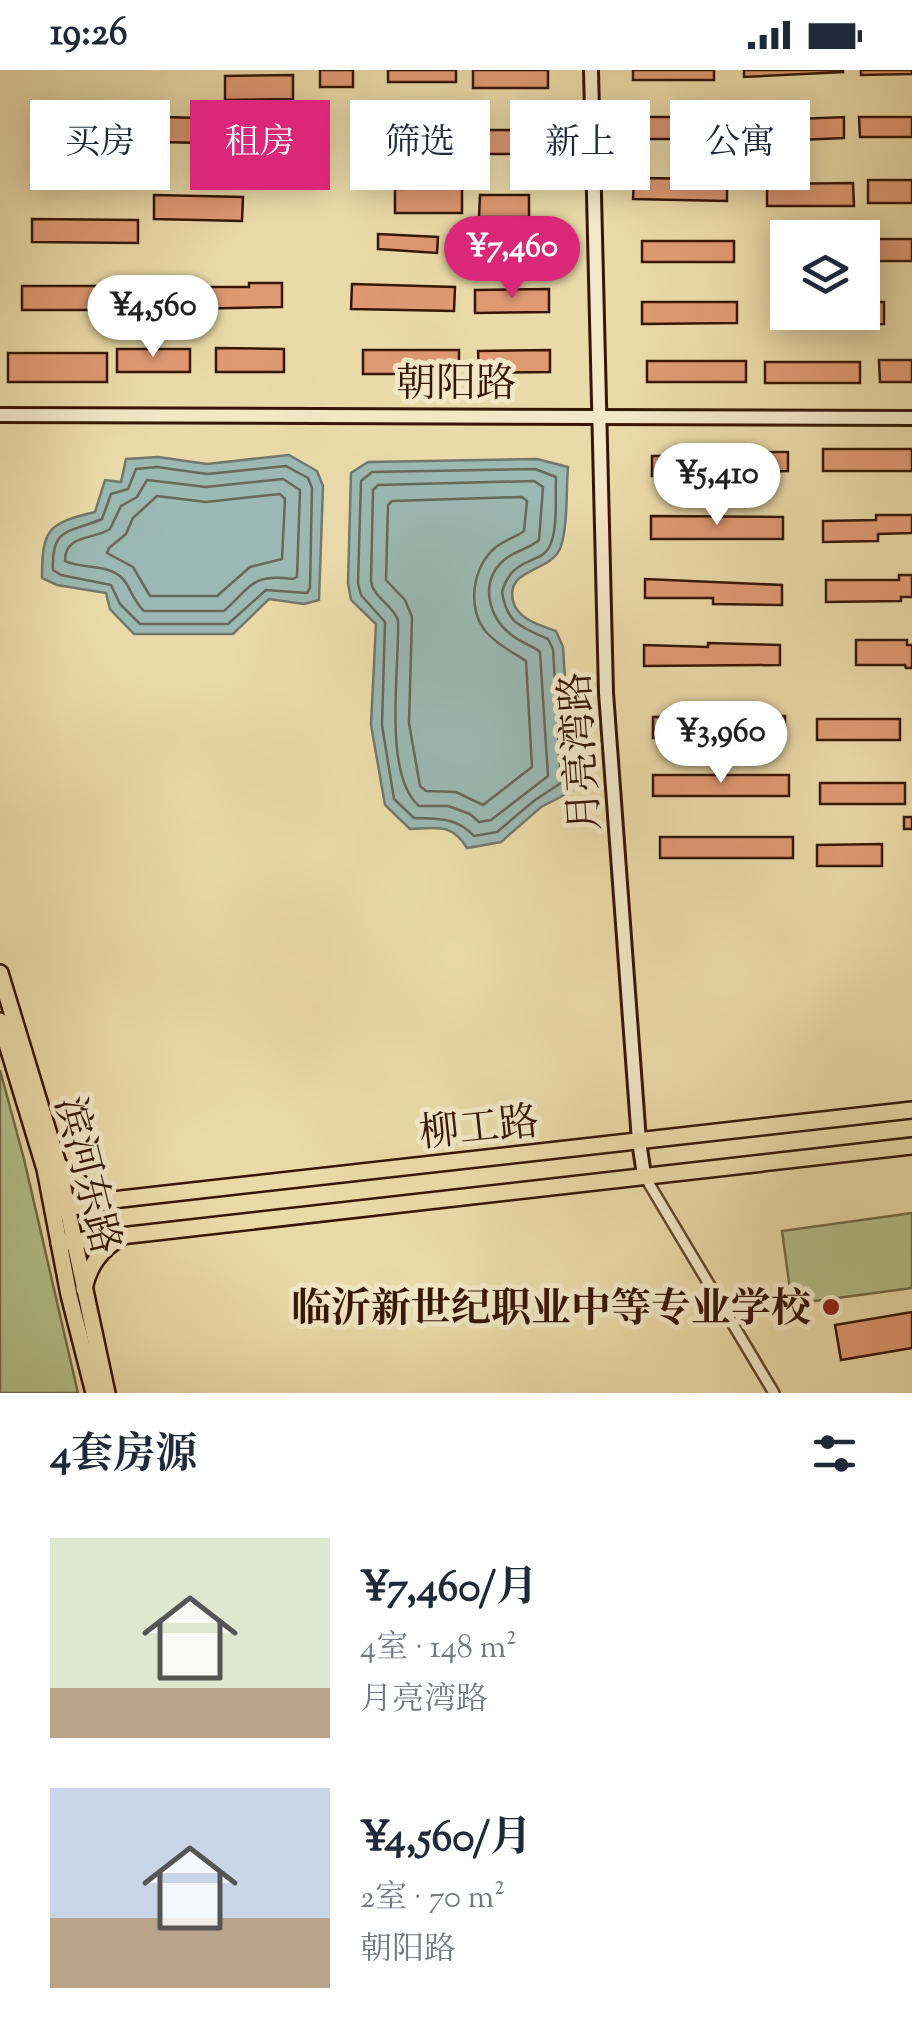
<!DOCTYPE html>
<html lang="zh">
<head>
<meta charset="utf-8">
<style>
	body { margin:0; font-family:"Sorts Mill Goudy","Noto Serif SC",serif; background:#f2f2f3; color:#1f2937; height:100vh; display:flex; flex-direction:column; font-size:38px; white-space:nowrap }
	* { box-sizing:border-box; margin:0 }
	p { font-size:32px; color:#747a83 }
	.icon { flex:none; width:55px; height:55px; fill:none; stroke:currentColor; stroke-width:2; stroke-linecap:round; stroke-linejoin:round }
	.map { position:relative; height:1323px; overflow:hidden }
	.sheet { display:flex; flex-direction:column; background:#fff; flex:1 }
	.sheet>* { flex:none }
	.hud { position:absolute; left:30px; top:30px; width:852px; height:90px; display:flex; gap:20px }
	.tools { position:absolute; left:770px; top:150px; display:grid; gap:20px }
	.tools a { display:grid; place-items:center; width:110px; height:110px; border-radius:0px; background:#fff; box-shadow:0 5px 25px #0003; font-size:50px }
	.price { position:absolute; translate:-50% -85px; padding:0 22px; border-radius:35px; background:#fff; color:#222; font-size:32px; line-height:65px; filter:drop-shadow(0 2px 5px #0008) }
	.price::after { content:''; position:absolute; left:50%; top:60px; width:30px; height:22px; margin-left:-15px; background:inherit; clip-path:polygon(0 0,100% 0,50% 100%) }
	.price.selected { background:#db2777; color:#fff }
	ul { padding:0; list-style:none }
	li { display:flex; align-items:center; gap:30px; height:250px; padding:0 50px }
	li span { display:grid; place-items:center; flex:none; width:280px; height:200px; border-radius:0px; color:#555 }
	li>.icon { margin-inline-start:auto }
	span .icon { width:120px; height:120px; fill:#fffc; stroke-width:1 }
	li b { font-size:42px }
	h2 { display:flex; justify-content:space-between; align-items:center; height:120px; padding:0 50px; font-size:42px }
	.tag { padding:0 35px; border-radius:0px; background:#fff; box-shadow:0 5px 25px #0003; font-size:35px; line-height:90px }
	.tag.selected { background:#db2777; color:#fff }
	.status { display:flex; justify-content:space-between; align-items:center; height:70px; padding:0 50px; background:#fff; direction:ltr }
	.status svg { height:28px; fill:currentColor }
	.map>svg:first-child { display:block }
</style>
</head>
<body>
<div class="status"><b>19:26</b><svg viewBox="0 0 49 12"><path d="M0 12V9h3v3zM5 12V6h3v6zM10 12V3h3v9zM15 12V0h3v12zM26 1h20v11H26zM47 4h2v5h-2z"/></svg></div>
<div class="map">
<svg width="912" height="1323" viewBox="0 0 912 1323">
	<rect width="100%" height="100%" fill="#ebdaa9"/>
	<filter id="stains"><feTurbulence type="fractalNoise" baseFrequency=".002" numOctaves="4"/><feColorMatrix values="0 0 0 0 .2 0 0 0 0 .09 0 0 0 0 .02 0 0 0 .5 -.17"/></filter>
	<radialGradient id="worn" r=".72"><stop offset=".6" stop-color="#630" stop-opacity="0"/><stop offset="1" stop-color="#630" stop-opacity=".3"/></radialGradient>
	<g fill="#b3c08b" stroke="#746c48" stroke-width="2.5">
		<path d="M0,1000l24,89 54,234h-78z"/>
		<path d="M912,1143v75l-120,16 -10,-73z"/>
	</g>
	<g fill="#9bb8b2" stroke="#73786d" stroke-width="2.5">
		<path d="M289,385l28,16 6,15 -4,114 -15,4 -35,-5 -36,35h-99l-24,-25 -4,-16 -49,-8 -15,-7c0,-49 6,-55 53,-66l10,-32 16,2 5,-23 32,-2 49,7z"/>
		<path d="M537,389l31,8c-2,24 0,56 -7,79 -8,27 -56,21 -48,55 5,19 27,24 43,30l7,16 9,144 -31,16 -40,35 -34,6c-15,-25 -30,-20 -57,-19l-25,-24 -14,-80 5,-101 -25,-24 -3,-17 3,-110 17,-11z"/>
	</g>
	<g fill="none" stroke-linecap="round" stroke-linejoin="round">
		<g stroke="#68685c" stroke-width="2.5">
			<path d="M286,396l22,12 4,10 -2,100 -3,5 -41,-3 -38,34h-88l-20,-20 -9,-19 -50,-10 -8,-5c-2,-44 17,-37 49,-51l9,-25 17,-5 8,-20 21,-2 50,7z"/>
			<path d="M535,399l21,8c-1,20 2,47 -5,66 -7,23 -39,11 -49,49 5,32 19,35 46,47l5,10 8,134 -26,17 -38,32 -23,4c-18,-19 -35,-17 -60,-18l-20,-19 -12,-74 3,-103 -24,-27 -3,-12 3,-102 11,-9z"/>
			<path d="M283,409l17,11 -3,87 -4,2c-41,-6 -41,7 -69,32h-80c-13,-12 -13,-25 -23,-34 -14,-13 -40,-8 -56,-16 0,-27 28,-21 45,-32l11,-23 16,-9 10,-17 59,7z"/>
			<path d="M534,411l9,6 -4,53c-10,9 -25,11 -35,20 -25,22 -16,58 9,76 8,7 19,9 27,16l8,124 -57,44 -12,2 -9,-8 -22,-8h-29c-37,-32 -19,-140 -21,-186 -6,-16 -24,-22 -27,-38l2,-92 5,-5z"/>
			<path d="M280,424l5,5 -3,60 -32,8 -33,29h-67l-17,-29 -26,-14 2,-5 17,-14 7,-16 24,-22 49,6z"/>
			<path d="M522,427l5,4 -3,30c-8,6 -19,9 -28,16 -24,19 -30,63 -9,86 12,13 26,19 39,28l6,106 -49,38 -27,-13 -30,-1 -6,-5 -11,-63 3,-106 -7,-17 -19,-20 2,-75 4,-4z"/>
		</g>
	</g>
	<g fill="#df9973" stroke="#361705" stroke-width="2.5">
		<rect x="320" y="0" width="33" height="17"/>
		<rect x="388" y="0" width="68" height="12"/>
		<rect x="473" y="0" width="75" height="18"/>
		<rect x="633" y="0" width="81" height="10"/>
		<path d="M744,0h99v2l-99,5z"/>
		<path d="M861,0h51v4l-51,1z"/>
		<path d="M293,5v24l-68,1v-24z"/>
		<path d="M80,45l122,3 -1,25 -121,-3z"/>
		<rect x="631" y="47" width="89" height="22"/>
		<path d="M844,47v21l-95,4 -1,-21z"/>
		<path d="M859,47h53v20h-52z"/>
		<rect x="391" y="53" width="65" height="25"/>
		<rect x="475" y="60" width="74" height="24"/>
		<path d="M244,67l34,1v23l-34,-1z"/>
		<path d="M634,108l93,1v22l-94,-2z"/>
		<rect x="868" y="110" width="44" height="23"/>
		<path d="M853,113l1,23h-87v-22z"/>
		<path d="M462,118v25h-67v-24z"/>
		<path d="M154,125l89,2 -1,24 -88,-2z"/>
		<path d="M480,125h49v22h-50z"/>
		<path d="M32,149l106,1v23l-106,-1z"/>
		<path d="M378,164l60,3 -1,16 -59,-4z"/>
		<rect x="864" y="169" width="48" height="22"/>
		<rect x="642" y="171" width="92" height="21"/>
		<path d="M249,213h33v24l-138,3v-23h105z"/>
		<path d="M352,214l103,3 -1,24 -103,-2z"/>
		<rect x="22" y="216" width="103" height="24"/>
		<path d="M549,219v23l-74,1v-23z"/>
		<path d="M642,232h95v21l-95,1z"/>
		<path d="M862,232h22v22l-111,1v-22h15v9h74z"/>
		<path d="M216,278l68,1v23h-68z"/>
		<rect x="117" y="279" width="73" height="23"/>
		<rect x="363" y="280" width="96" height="24"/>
		<path d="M550,280v22l-71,1 -1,-22z"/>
		<rect x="8" y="283" width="99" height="29"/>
		<path d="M879,290h33v22h-32z"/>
		<rect x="647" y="291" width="99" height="21"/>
		<rect x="765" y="292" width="95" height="21"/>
		<rect x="823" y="379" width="89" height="22"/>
		<path d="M716,382h72v19l-136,5v-20h64z"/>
		<path d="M876,445h36v18l-34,1v7l-55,1v-21l53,-1z"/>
		<path d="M651,446l132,1v22h-132z"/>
		<path d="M899,505h13v22h-11v4l-75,1v-22h73z"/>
		<path d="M645,509l137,6v20l-69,-1v-6h-68z"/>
		<path d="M856,570h51v5h5v23h-6l-1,-3h-49z"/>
		<path d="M708,573l72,2v20l-136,1v-21l64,2z"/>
		<path d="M785,646v22h-132v-21z"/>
		<rect x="817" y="649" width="83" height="21"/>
		<rect x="653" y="705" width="136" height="21"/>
		<rect x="820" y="713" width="85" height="21"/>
		<rect x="904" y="747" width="8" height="12"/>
		<rect x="660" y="767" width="133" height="21"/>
		<path d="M882,774v22h-65v-21z"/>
		<path d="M912,1242v36l-71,12 -6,-35z"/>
	</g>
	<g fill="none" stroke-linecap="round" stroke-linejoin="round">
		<defs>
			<path id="street" d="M645,1107l129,216"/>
			<g id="secondary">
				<path d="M591,0l15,623 33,448 5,34"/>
				<path d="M0,345l912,3"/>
			</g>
			<g id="primary">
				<path d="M0,903l58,191 49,229"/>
				<path d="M0,951l45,148 24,126 25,98"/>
				<path d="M60,1096l26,22 26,10"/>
				<path d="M53,1140l68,-11 791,-89"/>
				<path d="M59,1173l853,-97"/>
				<path d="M84,1219c5,-24 17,-40 38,-52"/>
			</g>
		</defs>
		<use href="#street" stroke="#63482e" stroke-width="14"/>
		<use href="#secondary" stroke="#361705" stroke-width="18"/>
		<use href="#primary" stroke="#361705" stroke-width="20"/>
		<use href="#street" stroke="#f2e7c7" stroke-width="9"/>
		<use href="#secondary" stroke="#f2e7c7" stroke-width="12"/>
		<use href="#primary" stroke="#ebdaa9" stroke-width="15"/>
	</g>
	<circle fill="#8f2418" stroke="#f2e7c7" stroke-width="4" cx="831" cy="1237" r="10"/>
	<g text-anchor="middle" stroke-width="10" stroke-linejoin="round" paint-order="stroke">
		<g font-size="40" fill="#361705" stroke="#f2e7c7">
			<text x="456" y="326">朝阳路</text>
			<text transform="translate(579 682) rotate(-94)" y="14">月亮湾路</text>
			<text transform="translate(479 1056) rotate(-6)" y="14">柳工路</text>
			<text transform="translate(89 1105) rotate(76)" y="14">滨河东路</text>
		</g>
		<g font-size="40" font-weight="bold" fill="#361705" stroke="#f2e7c7" text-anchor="end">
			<text x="811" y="1251">临沂新世纪职业中等专业学校</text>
		</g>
	</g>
	<rect width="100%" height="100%" filter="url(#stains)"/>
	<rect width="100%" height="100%" fill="url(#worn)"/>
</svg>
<div class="tools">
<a><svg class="icon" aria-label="layers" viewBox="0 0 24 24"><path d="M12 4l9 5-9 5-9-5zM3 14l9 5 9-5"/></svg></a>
</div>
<b class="price selected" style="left:512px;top:231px">¥7,460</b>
<b class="price" style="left:153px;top:290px">¥4,560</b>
<b class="price" style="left:717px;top:458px">¥5,410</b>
<b class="price" style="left:721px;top:716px">¥3,960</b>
<div class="hud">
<a class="tag">买房</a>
<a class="tag selected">租房</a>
<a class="tag">筛选</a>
<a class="tag">新上</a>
<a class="tag">公寓</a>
</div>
</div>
<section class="sheet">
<h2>4套房源<svg class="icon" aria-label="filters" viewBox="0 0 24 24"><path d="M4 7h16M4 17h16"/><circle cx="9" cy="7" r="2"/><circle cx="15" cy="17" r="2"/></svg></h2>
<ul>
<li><span style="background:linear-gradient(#dfe7d0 75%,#b9a48a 0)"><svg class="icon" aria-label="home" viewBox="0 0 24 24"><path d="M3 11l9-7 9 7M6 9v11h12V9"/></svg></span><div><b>¥7,460/月</b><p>4室 · 148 m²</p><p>月亮湾路</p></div></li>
<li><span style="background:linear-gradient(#c9d6e8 65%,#b9a48a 0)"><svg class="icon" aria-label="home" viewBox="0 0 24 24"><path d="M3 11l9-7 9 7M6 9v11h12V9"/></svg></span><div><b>¥4,560/月</b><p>2室 · 70 m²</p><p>朝阳路</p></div></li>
</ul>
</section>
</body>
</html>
